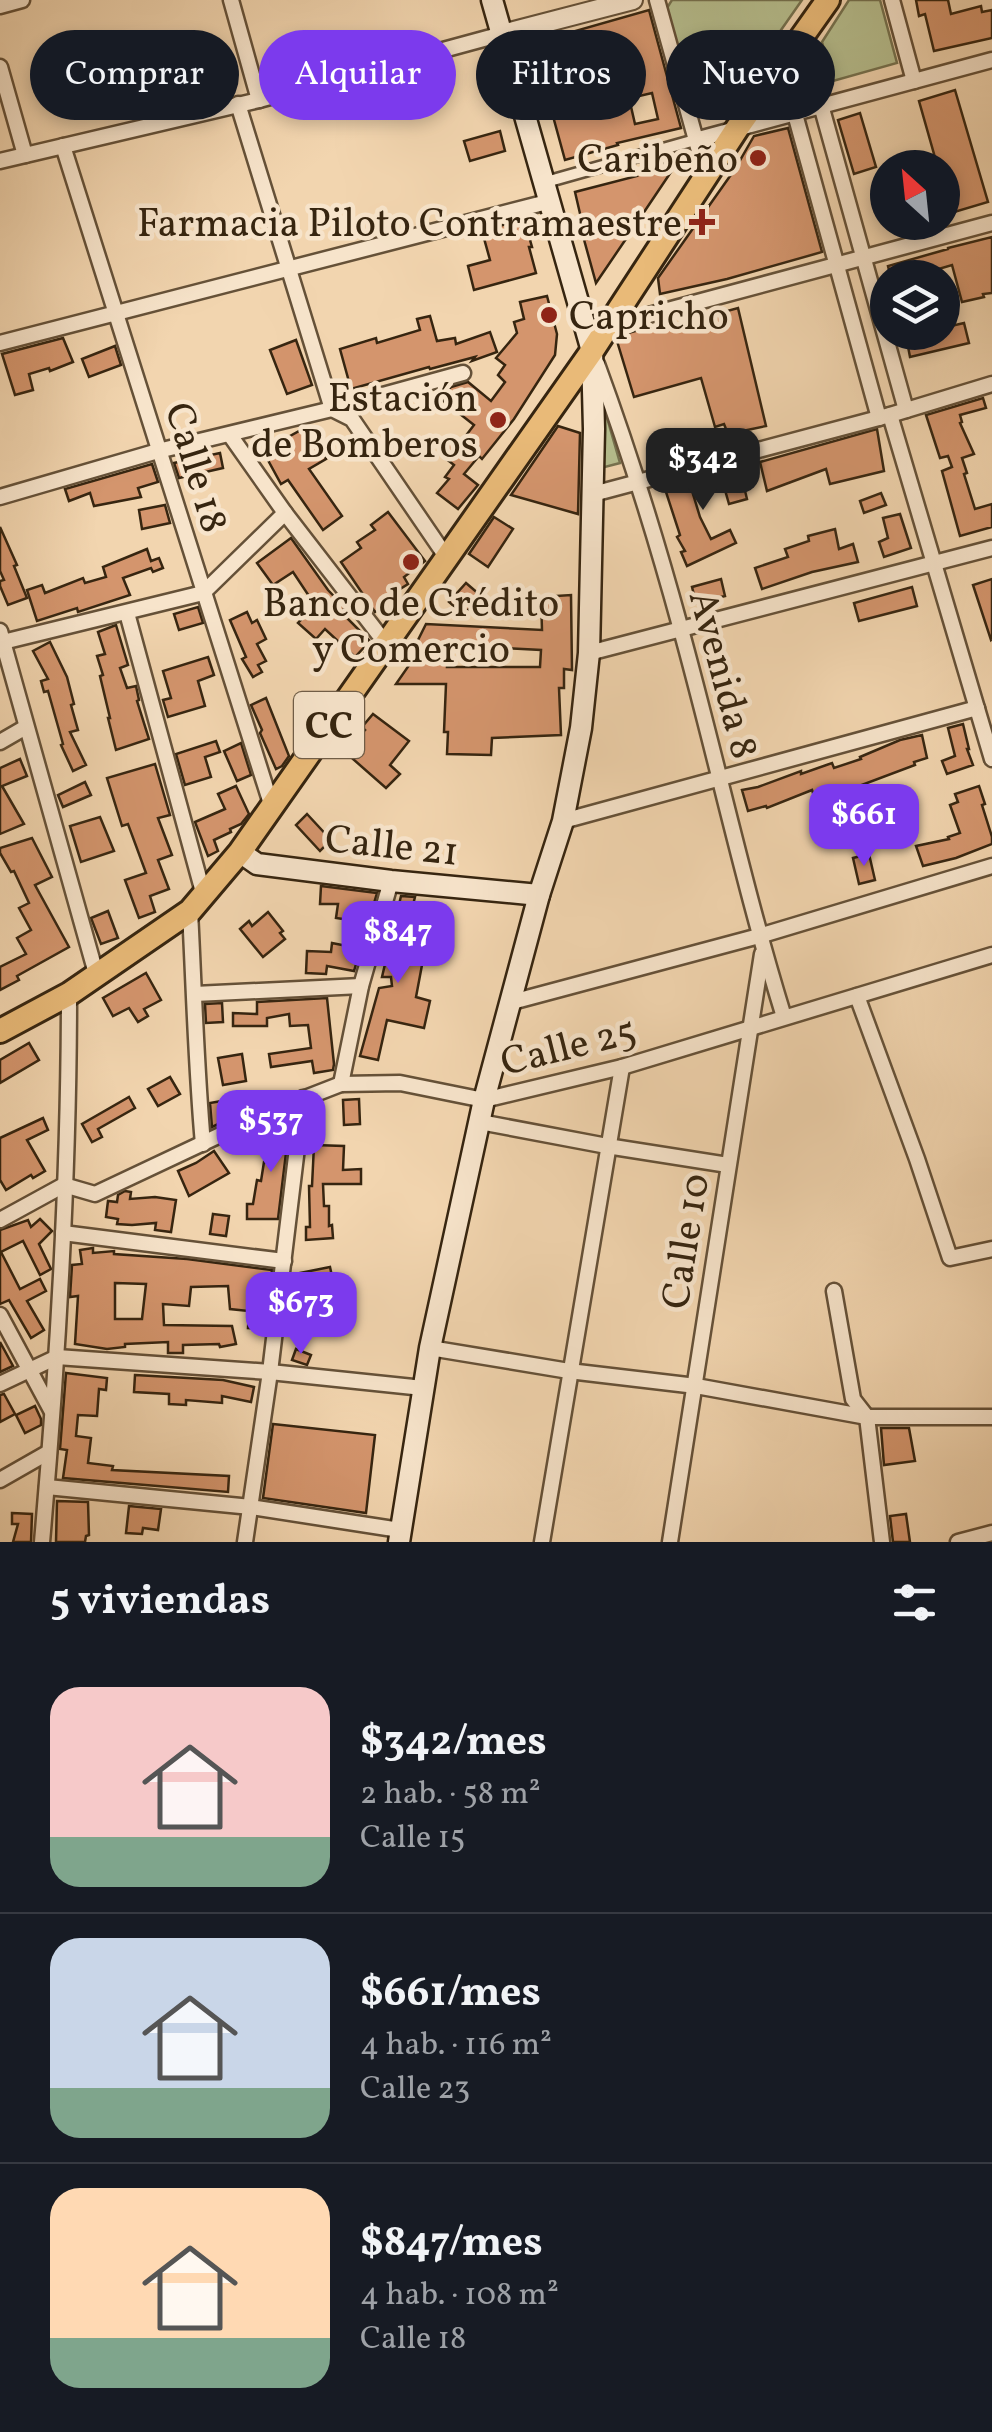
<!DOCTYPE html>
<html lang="es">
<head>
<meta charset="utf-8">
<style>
	body { margin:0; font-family:Vollkorn,serif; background:#20242c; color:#f1f3f6; height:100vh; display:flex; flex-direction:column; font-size:38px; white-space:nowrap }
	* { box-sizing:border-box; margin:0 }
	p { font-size:32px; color:#9ea1a6 }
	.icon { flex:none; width:55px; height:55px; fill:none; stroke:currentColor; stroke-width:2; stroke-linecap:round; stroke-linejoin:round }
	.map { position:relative; height:1542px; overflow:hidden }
	.details { display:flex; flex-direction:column; background:#171b24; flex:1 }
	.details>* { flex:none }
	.banner { position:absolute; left:30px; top:30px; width:932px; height:90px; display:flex; gap:20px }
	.needle { width:65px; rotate:333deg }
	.fabs { position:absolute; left:870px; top:150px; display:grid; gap:20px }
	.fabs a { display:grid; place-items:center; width:90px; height:90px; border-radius:50%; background:#171b24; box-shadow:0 5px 15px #0003; font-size:50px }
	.price { position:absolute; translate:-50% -85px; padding:0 22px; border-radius:20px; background:#7c3aed; color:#fff; font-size:32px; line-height:65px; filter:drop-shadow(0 2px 5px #0008) }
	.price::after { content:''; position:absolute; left:50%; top:60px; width:30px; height:22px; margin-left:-15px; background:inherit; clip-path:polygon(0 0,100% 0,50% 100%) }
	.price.active { background:#222; color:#fff }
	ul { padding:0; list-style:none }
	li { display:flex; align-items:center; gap:30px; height:250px; padding:0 50px }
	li+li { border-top:2px solid #363941 }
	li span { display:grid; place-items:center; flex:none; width:280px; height:200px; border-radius:30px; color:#555 }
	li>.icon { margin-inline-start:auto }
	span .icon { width:120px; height:120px; fill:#fffc; stroke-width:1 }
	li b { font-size:42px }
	h2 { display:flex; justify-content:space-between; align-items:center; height:120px; padding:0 50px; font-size:42px }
	.chip { padding:0 35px; border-radius:45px; background:#171b24; box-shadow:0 5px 15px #0003; font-size:35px; line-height:90px }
	.chip.active { background:#7c3aed; color:#fff }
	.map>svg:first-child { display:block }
</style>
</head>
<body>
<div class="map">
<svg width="992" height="1542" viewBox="0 0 992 1542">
	<rect width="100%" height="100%" fill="#f2d5af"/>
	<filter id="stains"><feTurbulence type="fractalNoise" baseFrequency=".002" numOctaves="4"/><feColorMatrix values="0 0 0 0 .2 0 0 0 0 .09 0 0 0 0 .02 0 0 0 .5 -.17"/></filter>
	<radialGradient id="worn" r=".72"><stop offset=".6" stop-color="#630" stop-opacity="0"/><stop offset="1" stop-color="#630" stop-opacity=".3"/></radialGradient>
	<g fill="#b6be8e" stroke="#76724f" stroke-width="2.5">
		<path d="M672,0h130l-72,103 -24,11 -12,-2 -29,-101z"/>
		<path d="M849,0h31l17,63 -64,18 -11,-39z"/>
		<path d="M601,397l19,66 -19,5z"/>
	</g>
	<g fill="#d4956d" stroke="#362510" stroke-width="2.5" fill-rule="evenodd">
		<path d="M916,0h32l3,14 30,-8 1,6 10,-2v28l-58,13 -9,-37 -6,2z"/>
		<path d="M649,10l32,118 -64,15 1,2 -53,15 -32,-117zM627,60l8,37 17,-4 6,26 -23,5 -6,-26 -20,4 -10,-35z"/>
		<path d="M955,90l33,112 -37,11 -9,-31v-14h-4l-19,-67z"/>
		<path d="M860,113l16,54 -22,7 -16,-54z"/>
		<path d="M788,128l34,124 -95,27 -67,15 -2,-16 77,-109 19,-33z"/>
		<path d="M500,131l5,20 -35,10 -6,-20z"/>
		<path d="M681,157l-51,76 -34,50 -13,-47 2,-1 -10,-43 62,-16 -1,-2z"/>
		<path d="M524,219l8,28h-3l7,26 -62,17 -6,-24 22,-6 -8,-29z"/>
		<path d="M992,237v56l-9,1 1,3 -22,5 -10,-37 -44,13h-17l-3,-12 60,-17v-1z"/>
		<path d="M547,296l10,38 -2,21 -41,64 -32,40 -3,-3 -15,18 14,11 -20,24 -21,-16 12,-14 -4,-2 9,-12 -14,-11 10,-14 8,6 16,-21 -33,-26 10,-12 17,-5 23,19 14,-19 -7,-7 7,-10 -9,-7 21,-25 -3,-11 10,-3 -4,-17z"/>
		<path d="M738,308l28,118 -38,8 -4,-10 -9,3 -14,-49 -67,19 -17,-56 4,-6 53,-15 2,5z"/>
		<path d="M430,316l7,25 18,-3 1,6 34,-12 7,20 -25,9 3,-4 -45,12 -1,-2 -78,22 -11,-40 36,-11 1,5 43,-13 -3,-11z"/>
		<path d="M964,323l5,20 -59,14 -4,-21 17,-4h19v-4z"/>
		<path d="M63,338l10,24 -23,9 -1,-3 -20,6 4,16 -18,5 -13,-41z"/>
		<path d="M296,340l16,45 -25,9 -17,-44z"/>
		<path d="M115,346l6,19 -32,12 -7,-18z"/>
		<path d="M983,398l3,10 -26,7 2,7 -2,1 14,31 -12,4 5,15 -3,1 11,35 17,-5v23l-32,9 -18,-65 10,-4 -4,-11 -8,2 -14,-43z"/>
		<path d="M558,426l22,7 -2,81 -67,-19z"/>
		<path d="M877,429l7,42 -54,13 -4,-15 -59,22 -7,-29z"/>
		<path d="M301,430l10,18 7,-3 8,14 -17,10 33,47 -19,14 -35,-50 -7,4 -18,-33z"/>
		<path d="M220,453l3,15 -44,10 -5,-15z"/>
		<path d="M152,464l6,18 -20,6 3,9 -47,9 -4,-13 -21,8 -4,-12z"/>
		<path d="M739,466l8,33 -18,5 -6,-21 -30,11 7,23 11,22 19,-9 6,13 -49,23 -6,-14 4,-1 -8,-14 3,-2 -15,-46 24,-9z"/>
		<path d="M881,493l5,12 -22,8 -4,-12z"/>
		<path d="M165,505l5,18 -28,6 -3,-19z"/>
		<path d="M388,512l37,49 -21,16 4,7 -19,12 2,4 -16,12 -34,-50 20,-14 -4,-6 18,-12 -4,-5z"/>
		<path d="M900,514l11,34 -27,9 -5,-15 9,-4 -5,-20z"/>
		<path d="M494,517l19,12 -25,38 -19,-13z"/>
		<path d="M0,527l17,38 -3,1 13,32 -19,7 -8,-19v-5l4,-1 -4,-9z"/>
		<path d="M835,529l4,20 14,-5 5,18 -46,10 -50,17 -7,-21 33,-11 -3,-8 24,-8 -1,-5z"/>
		<path d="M291,538l37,52 17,18 -4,4 29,29 -15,16 -30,-28 -9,10 -18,-16 17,-18 -22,-33 -20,13 -16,-22z"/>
		<path d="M147,549l4,12 8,-3 4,10 -10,4 -2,-4 -28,10 7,17 -52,17 -1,-4 -40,13 -10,-31 15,-5 3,8 38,-15 2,5 21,-6 -3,-10z"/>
		<path d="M721,579l4,17 -29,7 -4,-16z"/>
		<path d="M992,579v60l-1,1 -18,-55z"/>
		<path d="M466,583l14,12 -16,20 -15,-13z"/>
		<path d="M912,587l5,19 -58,15 -5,-18z"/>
		<path d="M571,595l1,75 -8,-1v19h-5l2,47 -69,3 -1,17 -44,-1 1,-22h-4l2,-48h-50l16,-23 -6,-6 9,-9 11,-22 116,6 -1,-33zM449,645l92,5 -1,17h-93z"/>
		<path d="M198,607l5,16 -24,7 -5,-16z"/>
		<path d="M247,612l5,11 5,-3 9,19 -9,5 9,17 -8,4 4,7 -9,5 -11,-18 4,-2 -16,-37z"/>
		<path d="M116,625l12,40 -8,3 7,20 9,-2 3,14 -2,1 12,38 -33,11 -8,-32h2l-10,-42 3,-1 -6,-19 8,-2 -7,-22z"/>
		<path d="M50,642l17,35 7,27 -3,1 7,25 -8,2 16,33 -13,6 -12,-26 2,-1 -15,-53 -4,1 -3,-11 7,-2 -15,-28z"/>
		<path d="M208,657l6,18 -16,6 7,25 -37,11 -5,-17 8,-2 -8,-27z"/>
		<path d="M266,698l23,58 -7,10 -6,3 -16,-36 2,-3 -11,-25z"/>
		<path d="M373,714l36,27 -19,24 10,9 -14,14 -41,-36 20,-22 -3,-3z"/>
		<path d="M963,724l6,25h-2l6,16 -26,9 -5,-13 13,-5 -7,-28z"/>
		<path d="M922,735l5,23 -13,4 1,3 -72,27 3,8 -10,4 -3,-7 -17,6 -4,-13 -45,18 -1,-2 -18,5 -6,-21 16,-3 43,-16v3l31,-11 2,5 27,-9 -1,-2 40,-17z"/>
		<path d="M216,741l4,11 -15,5 6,20 -26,8 -9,-31z"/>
		<path d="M241,743l10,32 -14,6 -13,-30z"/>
		<path d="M20,759l7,17 -25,10 22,38 -24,10v-66z"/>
		<path d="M155,764l15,51 -12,3 14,37 -14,5 11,29 -19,7 5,16 -16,6 -14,-38 21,-7 -18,-49 -6,2 -15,-48z"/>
		<path d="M85,782l6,13 -28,12 -5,-12z"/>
		<path d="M236,786l13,28 -8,10 -11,5 1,3 -17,8 4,11 -10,5 -13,-34 30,-13 -7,-15z"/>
		<path d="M979,786l6,18 -3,1 10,32v7l-36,14 -33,8 -7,-20 33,-7 -1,-2 12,-4 -10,-28 8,-3 -3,-8z"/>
		<path d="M307,814l24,26 -11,11 -24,-26z"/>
		<path d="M100,817l14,34 -33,11 -11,-36z"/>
		<path d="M32,838l20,39 -17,8 34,62 -52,29 2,4 -19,10v-23l26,-13 -9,-16 14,-8 -12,-22 10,-5 -15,-32 -3,1 -11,-19v-5z"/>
		<path d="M869,854l6,26 -16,4 -6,-26z"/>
		<path d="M321,886l56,7 -5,17 -19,-4 -3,14 -14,-2 2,-14h-18z"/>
		<path d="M401,896l14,1 -12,48 22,4 -9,48 14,4 -6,27 -37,-8 -9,40 -18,-4 19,-68 13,-2 -1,-9h-9z"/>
		<path d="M108,911l10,27 -17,6 -10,-26z"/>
		<path d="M268,912l15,19 -3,2 5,6 -22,18 -23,-28 9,-8 3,5z"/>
		<path d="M332,943l20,4 -1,5 8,2 -5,17 -27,-5 -1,8 -20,-1 1,-22 24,1z"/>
		<path d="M146,973l15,27 -17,9 4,7 -10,6 -9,-14 -16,8 -10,-18z"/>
		<path d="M327,998l7,66 -1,6 -19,3 -2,-12 -41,6 -2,-13 42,-6 -3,-23 -18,1 -1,-12 -22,4v8h-34v-13l24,1v-12z"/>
		<path d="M222,1003l1,19 -17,1 -1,-19z"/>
		<path d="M29,1043l10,17 -39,23v-23z"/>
		<path d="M242,1054l4,27 -23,4 -5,-27z"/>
		<path d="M170,1077l10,17 -22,12 -10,-17z"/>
		<path d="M129,1097l6,11 -37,21 4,8 -10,5 -10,-18z"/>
		<path d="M233,1099l2,11 -5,1 1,7 -19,9 -2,-24z"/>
		<path d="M359,1099l1,25 -16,1 -1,-25z"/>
		<path d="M43,1118l5,12 -21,10 18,31 -12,7 -2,-3 -25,15 -6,-10v-42z"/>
		<path d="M280,1119l10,1 -12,99h-31v-15h6l4,-24 4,1 3,-19 6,1v-24l-8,-1 1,-12h16z"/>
		<path d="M314,1145l30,1 -1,24 18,-1v15h-38l1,22h5v20l3,-1 1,13 -27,2v-13h4l-1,-41h3z"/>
		<path d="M214,1151l15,22 -40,23 -11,-25 18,-8z"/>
		<path d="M125,1191l6,1 -1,7 25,-2 21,3 -5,32 -16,-2 1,-7 -24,2 -15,-1 1,-5 -12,-2 2,-16 9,1 1,-7z"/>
		<path d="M213,1214l16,2 -3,20 -16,-2z"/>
		<path d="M40,1219l12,12 -13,13 12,25 -11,6 -17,-34 -22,11 19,37 20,-10 6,12 -19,10 17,29 -13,8 -22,-38 -9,4v-74l28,-10 3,7z"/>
		<path d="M93,1248v5l21,-2v3l73,5 85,11 -2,13h-2l-4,46 -16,-1 1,-17 -19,-2 -2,-23 -37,1 -2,19 -26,-2 1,21 68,1 4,18 -16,3 -1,-3 -36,1v8h-15v-11l-43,2v3l-18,2 -32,-5 3,-48 -8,1 2,-32 10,-1 -2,-14zM115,1283l31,1 -4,35h-27z"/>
		<path d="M330,1267l3,14 -12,3 1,23 -22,1 -1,-19h4l-3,-16z"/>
		<path d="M0,1342l13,24 -13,6z"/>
		<path d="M296,1349l15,6 -4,10 -15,-5z"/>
		<path d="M66,1373l41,5 -1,12 -7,-1 -2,27 -19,-1 -2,21 15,2 -3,25 25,3 -1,4 117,6 -1,16 -165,-14 4,-28 -7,-1z"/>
		<path d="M135,1375l88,5 31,7 -3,15 -29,-6v7l-36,-3v5l-17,-1v-10l-35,-2z"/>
		<path d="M4,1394l11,20 -15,8v-27z"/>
		<path d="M35,1406l6,13v6l-16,8 -9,-18z"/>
		<path d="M273,1424l102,11 -9,78 -103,-15z"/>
		<path d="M881,1428h28l6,33 -31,4z"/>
		<path d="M57,1501l31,1 1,33 -3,1 -1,6h-29z"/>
		<path d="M129,1506l32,3 -3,21 -15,-2 -1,6 -16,-1z"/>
		<path d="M12,1513l20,1 -1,28h-18l5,-18h-6z"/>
		<path d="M906,1514l4,28h-17l-3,-26z"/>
	</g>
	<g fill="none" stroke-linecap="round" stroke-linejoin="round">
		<defs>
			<path id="pedestrian" d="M546,182l149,-42"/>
			<g id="minor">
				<path d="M231,0l28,100"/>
				<path d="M657,0l49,176"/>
				<path d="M892,0l22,81"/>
				<path d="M0,6l22,-6"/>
				<path d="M802,37l104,373"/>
				<path d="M0,67l25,88"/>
				<path d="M782,67l97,351"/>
				<path d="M238,104l94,305 20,10 95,139"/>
				<path d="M695,140l297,-80"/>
				<path d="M63,146l209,661"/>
				<path d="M0,161l259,-61 243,-66"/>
				<path d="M608,326l384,-103"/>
				<path d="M0,343l551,-142"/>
				<path d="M597,364c32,87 59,174 83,262 36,130 64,262 104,391"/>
				<path d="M890,415l102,344"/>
				<path d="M230,435l55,78 102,132"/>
				<path d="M593,494l297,-79 102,-31"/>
				<path d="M0,497l158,-46 174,-42 131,-36"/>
				<path d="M127,613l77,283"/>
				<path d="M0,631l97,346"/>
				<path d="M3,642l200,-49 82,-80"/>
				<path d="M589,653l403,-105"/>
				<path d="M0,742l26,-15"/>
				<path d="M563,821l414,-113"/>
				<path d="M190,911c4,77 6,155 13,233"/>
				<path d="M195,994l166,-8"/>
				<path d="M857,996l60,163 33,99 42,-9"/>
				<path d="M512,1002l247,-66 233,-70"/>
				<path d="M341,1084l20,-98 30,-105"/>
				<path d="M480,1122l127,24 121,19"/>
				<path d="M0,1220l64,-35 31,9 174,-82 72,-28 59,-1 84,17 138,-33 370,-112"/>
				<path d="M63,1233l221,28"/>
				<path d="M834,1291l19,108 14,18 15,125"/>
				<path d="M0,1315l51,95"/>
				<path d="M430,1348l139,23 127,15 171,31h125"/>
				<path d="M0,1384l57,-27 213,15 153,16"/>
				<path d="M0,1480l49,-28"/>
				<path d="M47,1487l204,20 149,23"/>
				<path d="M42,1542c16,-182 27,-365 27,-548"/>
				<path d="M245,1542l25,-170 33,-274"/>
				<path d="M542,1542l80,-475"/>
				<path d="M670,1542l92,-588"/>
				<path d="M958,1542l34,-9"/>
			</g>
			<path id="tertiary" d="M502,34l131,-34"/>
			<g id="secondary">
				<path d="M240,852l17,12 134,17 148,14"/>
				<path d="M399,1542l31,-194 54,-248 55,-205 24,-74 18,-93 8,-75 5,-224 -2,-78 -100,-351"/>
			</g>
			<path id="trunk" d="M0,1031l69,-37 121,-83 50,-59 352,-501 146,-224 90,-127"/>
		</defs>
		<use href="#pedestrian" stroke="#655138" stroke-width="15"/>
		<use href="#minor" stroke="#655138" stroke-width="19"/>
		<use href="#tertiary" stroke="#655138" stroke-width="22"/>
		<use href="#secondary" stroke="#362510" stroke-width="25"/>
		<use href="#trunk" stroke="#362510" stroke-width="28"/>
		<use href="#pedestrian" stroke="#f7e4cb" stroke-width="10"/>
		<use href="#minor" stroke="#f7e4cb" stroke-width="14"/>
		<use href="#tertiary" stroke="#f7e4cb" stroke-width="18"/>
		<use href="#secondary" stroke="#f7e4cb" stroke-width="20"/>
		<use href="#trunk" stroke="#e9ba78" stroke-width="22"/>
	</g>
	<g fill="#8f2418" stroke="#f7e4cb" stroke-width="4">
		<circle cx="758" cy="158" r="10"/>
		<path d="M697 207h10v10h10v10h-10v10h-10v-10h-10v-10h10z"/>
		<circle cx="549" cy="315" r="10"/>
		<circle cx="498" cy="420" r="10"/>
		<circle cx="411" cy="562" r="10"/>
	</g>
	<g text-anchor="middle" stroke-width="9" stroke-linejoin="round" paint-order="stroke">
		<rect fill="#f7e4cb" stroke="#705e48" stroke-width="2.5" x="294" y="692" width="70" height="66" rx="8"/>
		<g font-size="38" font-weight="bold" fill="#362510">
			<text x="329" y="738">CC</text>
		</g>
		<g font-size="40" fill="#362510" stroke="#f7e4cb" text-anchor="end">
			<text x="738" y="172">Caribeño</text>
			<text x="682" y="236">Farmacia Piloto Contramaestre</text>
			<text x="569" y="329" text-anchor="start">Capricho</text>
			<text x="478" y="411">Estación<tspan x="478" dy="46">de Bomberos</tspan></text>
			<text x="411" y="616" text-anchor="middle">Banco de Crédito<tspan x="411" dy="46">y Comercio</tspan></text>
		</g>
		<g font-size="40" fill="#362510" stroke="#f7e4cb">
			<text transform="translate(198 467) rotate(73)" y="14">Calle 18</text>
			<text transform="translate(725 674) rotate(75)" y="14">Avenida 8</text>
			<text transform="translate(392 844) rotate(6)" y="14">Calle 21</text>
			<text transform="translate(568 1045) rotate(-14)" y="14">Calle 25</text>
			<text transform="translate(684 1241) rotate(-81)" y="14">Calle 10</text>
		</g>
	</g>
	<rect width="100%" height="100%" filter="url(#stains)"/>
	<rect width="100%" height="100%" fill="url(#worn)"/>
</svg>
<div class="fabs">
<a><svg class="needle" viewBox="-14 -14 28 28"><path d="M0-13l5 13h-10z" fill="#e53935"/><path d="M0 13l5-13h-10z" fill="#9ea1a6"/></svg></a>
<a><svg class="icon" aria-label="layers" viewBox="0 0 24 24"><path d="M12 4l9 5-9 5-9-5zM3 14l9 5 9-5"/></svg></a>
</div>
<b class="price active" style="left:703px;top:513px">$342</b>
<b class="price" style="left:864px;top:869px">$661</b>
<b class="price" style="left:398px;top:986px">$847</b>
<b class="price" style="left:271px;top:1175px">$537</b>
<b class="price" style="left:301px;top:1357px">$673</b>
<div class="banner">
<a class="chip">Comprar</a>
<a class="chip active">Alquilar</a>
<a class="chip">Filtros</a>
<a class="chip">Nuevo</a>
</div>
</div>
<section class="details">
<h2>5 viviendas<svg class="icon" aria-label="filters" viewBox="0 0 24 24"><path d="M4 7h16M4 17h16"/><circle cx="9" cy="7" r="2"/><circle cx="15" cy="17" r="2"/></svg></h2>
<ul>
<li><span style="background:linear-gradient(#f6c9c9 75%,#7fa58c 0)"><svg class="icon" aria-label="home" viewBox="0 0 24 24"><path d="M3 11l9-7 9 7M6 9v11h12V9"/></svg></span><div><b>$342/mes</b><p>2 hab. · 58 m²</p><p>Calle 15</p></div></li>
<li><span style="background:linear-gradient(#c9d6e8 75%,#7fa58c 0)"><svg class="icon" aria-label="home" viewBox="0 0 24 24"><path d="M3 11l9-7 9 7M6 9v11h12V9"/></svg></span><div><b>$661/mes</b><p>4 hab. · 116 m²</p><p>Calle 23</p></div></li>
<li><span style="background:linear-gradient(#ffd9b3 75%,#7fa58c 0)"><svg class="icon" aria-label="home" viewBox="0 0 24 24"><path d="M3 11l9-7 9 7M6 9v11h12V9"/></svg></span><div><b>$847/mes</b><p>4 hab. · 108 m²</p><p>Calle 18</p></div></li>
</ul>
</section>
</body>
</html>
